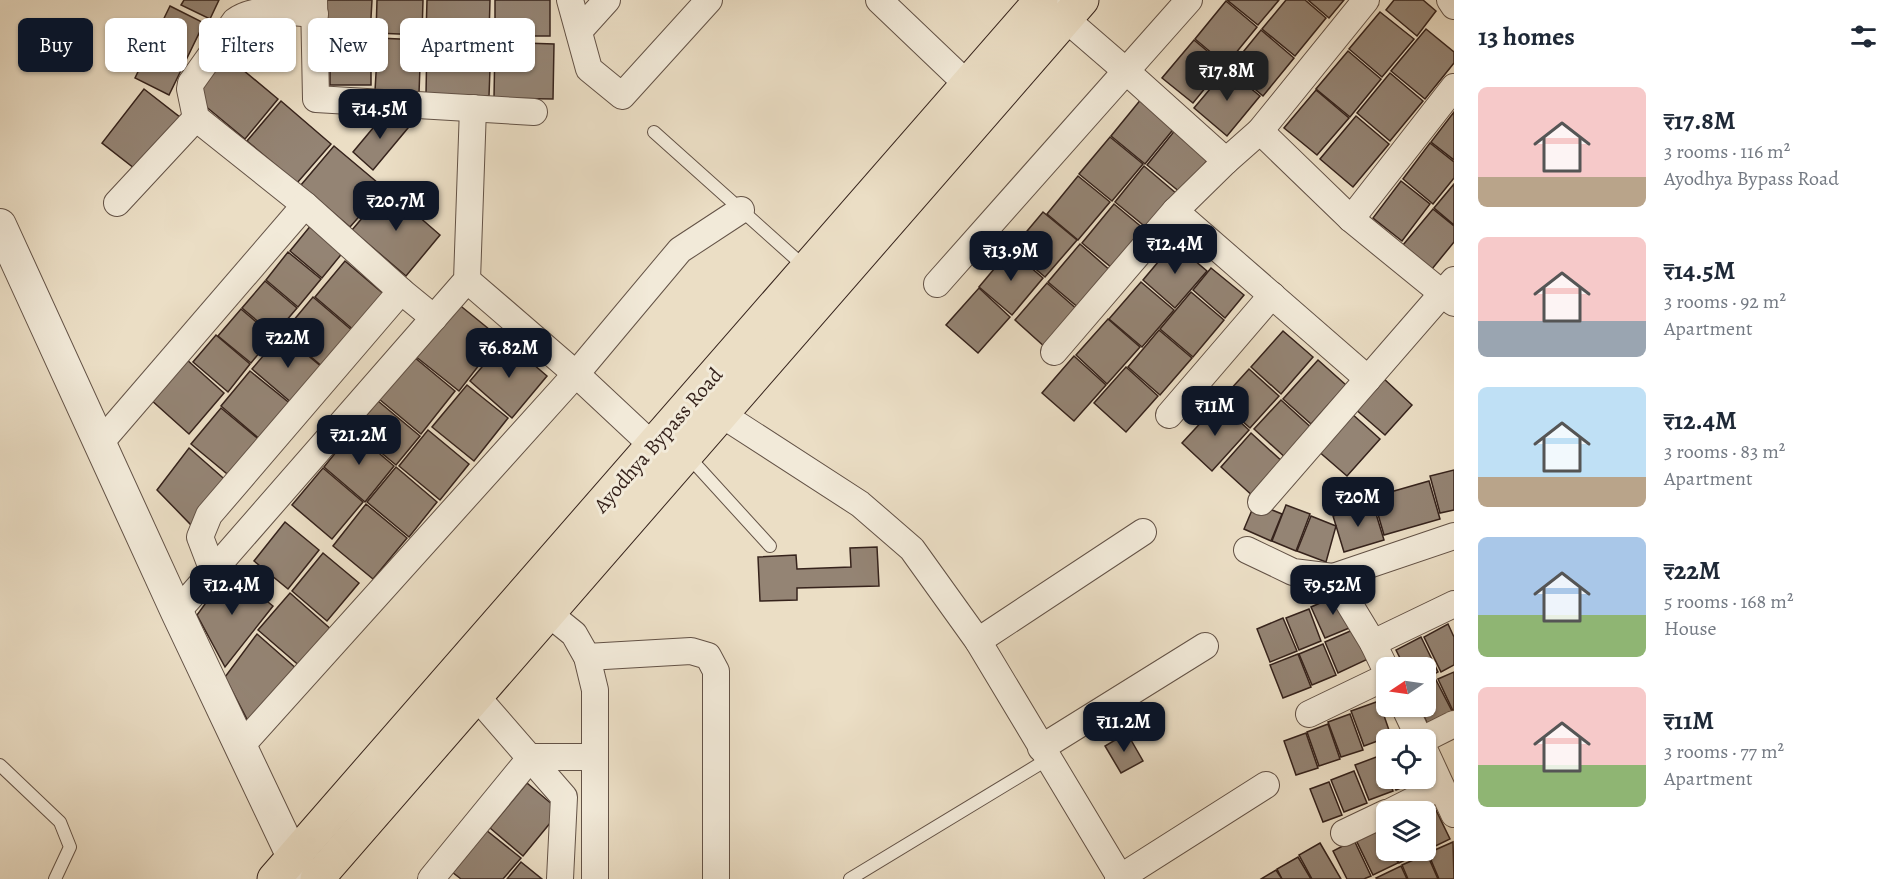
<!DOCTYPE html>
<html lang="en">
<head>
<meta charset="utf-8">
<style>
	body { margin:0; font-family:Alegreya,serif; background:#f6f6f7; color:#1f2937; height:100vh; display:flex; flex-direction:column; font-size:22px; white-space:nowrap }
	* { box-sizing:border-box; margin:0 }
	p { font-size:20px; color:#747a83 }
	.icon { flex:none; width:33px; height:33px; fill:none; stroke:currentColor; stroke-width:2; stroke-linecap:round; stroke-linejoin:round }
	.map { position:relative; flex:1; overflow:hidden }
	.details { display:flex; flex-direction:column; background:#fff; width:450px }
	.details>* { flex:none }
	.guide { position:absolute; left:18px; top:18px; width:570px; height:54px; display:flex; gap:12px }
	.needle { width:39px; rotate:257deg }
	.buttons { position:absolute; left:1376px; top:657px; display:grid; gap:12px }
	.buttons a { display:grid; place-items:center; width:60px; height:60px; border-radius:9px; background:#fff; box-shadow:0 2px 4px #0004; font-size:30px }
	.price { position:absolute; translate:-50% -51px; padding:0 14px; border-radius:12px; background:#111827; color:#fff; font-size:20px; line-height:39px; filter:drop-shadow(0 2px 3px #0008) }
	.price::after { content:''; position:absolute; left:50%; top:36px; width:18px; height:14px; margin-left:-9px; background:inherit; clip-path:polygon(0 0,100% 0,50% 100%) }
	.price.selected { background:#222; color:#fff }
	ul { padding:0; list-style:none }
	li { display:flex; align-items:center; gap:18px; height:150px; padding:0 24px }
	li span { display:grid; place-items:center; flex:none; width:168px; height:120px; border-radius:9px; color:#555 }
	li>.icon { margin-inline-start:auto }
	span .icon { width:72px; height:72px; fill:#fffc; stroke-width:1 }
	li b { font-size:26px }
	h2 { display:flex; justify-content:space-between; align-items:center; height:72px; padding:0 24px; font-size:26px }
	.chip { padding:0 21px; border-radius:9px; background:#fff; box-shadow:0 2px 4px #0004; font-size:21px; line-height:54px }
	.chip.selected { background:#111827; color:#fff }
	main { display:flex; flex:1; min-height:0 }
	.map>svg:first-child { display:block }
</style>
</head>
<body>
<main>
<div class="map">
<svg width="1454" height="879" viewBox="0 0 1454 879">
	<rect width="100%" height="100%" fill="#ebdec5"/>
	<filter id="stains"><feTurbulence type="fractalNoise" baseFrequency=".00333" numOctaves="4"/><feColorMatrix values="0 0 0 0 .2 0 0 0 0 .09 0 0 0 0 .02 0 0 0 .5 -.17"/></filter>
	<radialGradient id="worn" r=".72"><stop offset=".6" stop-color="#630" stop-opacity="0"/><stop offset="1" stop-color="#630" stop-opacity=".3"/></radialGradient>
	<g fill="#948474" stroke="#36231c" stroke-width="1.5">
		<path d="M184,0h35l-9,19 -29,-14z"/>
		<path d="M327,0h45l-2,36 -44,-1z"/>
		<path d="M377,0h46l-1,35 -46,-2z"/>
		<path d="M427,0h63l-1,37 -63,-2z"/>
		<rect x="495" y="0" width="55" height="36"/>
		<path d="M1227,0h52l-21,25z"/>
		<path d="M1286,0h19l21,18 -31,38 -33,-27z"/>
		<path d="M1308,0h36l-15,18z"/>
		<path d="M1394,0h29l13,11 -19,25 -31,-26z"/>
		<path d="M1226,1l31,26 -31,38 -31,-26z"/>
		<path d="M170,6l34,17 -35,72 -34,-17z"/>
		<path d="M1380,12l34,27 -32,38 -33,-28z"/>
		<path d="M1426,29l28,23v11l-29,36 -34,-28z"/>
		<path d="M1261,30l33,28 -31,38 -33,-28z"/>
		<path d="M378,38l43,2 -2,53 -44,-2z"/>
		<path d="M330,39l41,1v45h-41z"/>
		<path d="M427,40l64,2 -2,54 -63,-2z"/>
		<path d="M1194,40l30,25 -31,38 -31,-25z"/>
		<path d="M495,42l59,2 -1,55 -59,-1z"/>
		<path d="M1348,51l33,28 -31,38 -34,-28z"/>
		<path d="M225,55l53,44 -33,40 -53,-44z"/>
		<path d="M1227,69l33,27 -33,40 -33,-28z"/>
		<path d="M1390,73l33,28 -33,40 -33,-28z"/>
		<path d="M144,89l37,29 -42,54 -37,-29z"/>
		<path d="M1316,90l33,28 -32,37 -33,-27z"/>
		<path d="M1142,98l34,28 -31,38 -34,-28z"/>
		<path d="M281,101l50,43 -34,39 -50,-42z"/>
		<path d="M388,110l20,18 -35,42 -20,-18z"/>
		<path d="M1454,112v48l-23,-18z"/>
		<path d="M1356,116l33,28 -36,43 -33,-28z"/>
		<path d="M1176,129l34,28 -29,36 -34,-28z"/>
		<path d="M1110,137l33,27 -31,37 -33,-27z"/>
		<path d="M1430,143l24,19v16l-21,26 -30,-25z"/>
		<path d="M334,146l50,42 -34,39 -49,-42z"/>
		<path d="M1144,166l33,28 -29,35 -33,-27z"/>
		<path d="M1078,176l32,26 -32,38 -31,-26z"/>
		<path d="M1401,181l29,23 -28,37 -29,-23z"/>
		<path d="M1454,184v41l-20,-17z"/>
		<path d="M387,189l53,46 -34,41 -54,-46z"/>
		<path d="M1114,204l30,25 -32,39 -30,-25z"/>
		<path d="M1433,209l21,17v16l-22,27 -29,-24z"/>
		<path d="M1043,212l34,28 -32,37 -33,-28z"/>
		<path d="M312,224l32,27 -22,27 -32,-27z"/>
		<path d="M1174,243l33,28 -32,37 -32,-28z"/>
		<path d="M1080,244l32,28 -32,37 -32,-27z"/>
		<path d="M1010,250l33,28 -31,37 -33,-28z"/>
		<path d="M288,252l33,27 -23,28 -32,-27z"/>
		<path d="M345,261l41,35 -30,36 -41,-35z"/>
		<path d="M1211,268l33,27 -19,23 -32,-28z"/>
		<path d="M265,281l32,27 -23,27 -32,-27z"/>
		<path d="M1141,282l33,28 -32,37 -33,-28z"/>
		<path d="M1047,283l32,28 -33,37 -31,-28z"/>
		<path d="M979,288l31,29 -32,36 -32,-28z"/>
		<path d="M1191,292l33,28 -31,37 -33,-28z"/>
		<path d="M313,297l41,35 -30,36 -41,-35z"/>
		<path d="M457,303l43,35 -41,53 -44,-35z"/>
		<path d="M241,309l32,27 -22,27 -33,-27z"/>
		<path d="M1108,319l32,28 -33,37 -31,-29z"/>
		<path d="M1159,330l33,28 -32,37 -32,-28z"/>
		<path d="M1283,331l30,26 -32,37 -30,-27z"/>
		<path d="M282,334l41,34 -30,36 -41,-35z"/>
		<path d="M216,335l34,29 -22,28 -35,-30z"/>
		<path d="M505,340l42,36 -35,42 -42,-37z"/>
		<path d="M1074,356l32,29 -32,36 -32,-28z"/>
		<path d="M414,357l41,34 -34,43 -42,-35z"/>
		<path d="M186,359l38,34 -35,41 -39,-35z"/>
		<path d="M1318,360l28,25 -35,39 -28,-25z"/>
		<path d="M1126,367l32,29 -32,36 -32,-29z"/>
		<path d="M1249,369l30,27 -29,32 -30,-27z"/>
		<path d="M250,371l42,34 -30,36 -41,-35z"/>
		<path d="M1382,377l30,28 -27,30 -31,-27z"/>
		<path d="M467,385l41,33 -34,43 -42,-34z"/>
		<path d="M1281,400l34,31 -27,29 -34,-31z"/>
		<path d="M378,401l42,35 -24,29 -42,-35z"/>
		<path d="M1219,403l30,27 -37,41 -30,-28z"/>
		<path d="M221,408l41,34 -30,36 -41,-34z"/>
		<path d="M1351,413l29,26 -33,37 -30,-26z"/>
		<path d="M428,430l41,34 -29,36 -41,-34z"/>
		<path d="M353,431l41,35 -29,36 -41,-35z"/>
		<path d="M1251,433l34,31 -30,34 -34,-31z"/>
		<path d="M189,448l41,36 -36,44 -37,-38z"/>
		<path d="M396,467l41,35 -28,35 -42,-35z"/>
		<path d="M323,468l40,34 -31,37 -40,-34z"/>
		<path d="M1454,470v40l-14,3 -10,-37z"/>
		<path d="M1429,481l11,38 -56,16 -11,-38z"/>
		<path d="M1255,503l27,11 -11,27 -27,-12z"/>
		<path d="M366,504l41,34 -34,41 -40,-33z"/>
		<path d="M1373,504l11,36 -40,12 -11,-36z"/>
		<path d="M1286,505l24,9 -14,37 -24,-10z"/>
		<path d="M1311,516l25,10 -10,36 -29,-11z"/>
		<path d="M285,522l34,28 -31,39 -34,-28z"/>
		<path d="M877,547l2,39 -82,2v12l-37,1 -2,-44 38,-2 1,14 54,-2 -1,-19z"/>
		<path d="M323,553l36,30 -32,38 -35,-30z"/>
		<path d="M229,571l44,35 -48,61 -28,-52z"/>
		<path d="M290,593l43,38 -31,37 -44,-38z"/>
		<path d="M1341,594l13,32 -29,12 -14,-31z"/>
		<path d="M1309,609l12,32 -22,9 -13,-32z"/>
		<path d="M1283,618l14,33 -27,11 -13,-33z"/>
		<path d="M1448,624l6,13v28l-13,7 -17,-35z"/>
		<path d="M1355,629l13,30 -30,14 -13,-31z"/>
		<path d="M257,634l41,36 -48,55 -25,-48z"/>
		<path d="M1421,637l17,35 -13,7v-11h-20l-9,-18z"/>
		<path d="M1323,644l13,31 -24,10 -13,-31z"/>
		<path d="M1298,654l13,33 -28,11 -13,-33z"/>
		<path d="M1454,672v41l-16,-34z"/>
		<path d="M1436,680l18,35 -25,12 -10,-21h6v-21z"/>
		<path d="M1379,701l12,35 -27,10 -13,-35z"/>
		<path d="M1350,714l13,36 -22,7 -13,-35z"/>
		<path d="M1328,724l12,35 -21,7 -12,-34z"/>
		<path d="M1127,733l16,28 -22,12 -16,-27z"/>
		<path d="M1306,733l12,35 -22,7 -12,-34z"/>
		<path d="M1379,756l7,22h2l5,13 -24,9 -14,-35z"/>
		<path d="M1354,771l13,32 -23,9 -13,-32z"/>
		<path d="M1391,778h34l-29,12z"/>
		<path d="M1329,782l13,33 -19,7 -13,-33z"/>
		<path d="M527,783l33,28 -37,45 -33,-28z"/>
		<path d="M1433,804l17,35 -25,12v-39h-8z"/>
		<path d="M1381,828l5,11v11h6l6,13 -25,12 -17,-35z"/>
		<path d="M486,830l35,28 -18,21h-42l-9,-7z"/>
		<path d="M1354,840l17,36 -7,3h-17l-14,-28z"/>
		<path d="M1453,842l1,37h-15l-11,-26z"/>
		<path d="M1320,843l21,36h-29l-13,-24z"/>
		<path d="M1393,850h31v1l-25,12z"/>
		<path d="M1427,854l11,25h-30l-6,-14z"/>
		<path d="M1298,857l13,22h-29l-5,-10z"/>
		<path d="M521,862l21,17h-35z"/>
		<path d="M1401,866l6,13h-30l-1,-1z"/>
		<path d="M1276,870l6,9h-21z"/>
	</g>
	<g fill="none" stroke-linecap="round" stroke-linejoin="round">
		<defs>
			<g id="service">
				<path d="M654,132l152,136"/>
				<path d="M688,456l82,90"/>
				<path d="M0,765l60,57 10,25 -15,32"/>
				<path d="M850,879l198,-120"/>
			</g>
			<g id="minor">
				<path d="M314,0l2,99 218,13"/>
				<path d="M570,0l19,69 33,27 87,-96"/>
				<path d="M879,0l88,84"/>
				<path d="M1450,0l4,6"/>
				<path d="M1053,8l73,63 100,90"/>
				<path d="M315,14c-26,-1 -58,-9 -80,7l-44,62 -1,6 6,29 109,87 96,86 33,27"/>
				<path d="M579,31l28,-31"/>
				<path d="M1260,131l91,88 103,84"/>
				<path d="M117,203l79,-85"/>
				<path d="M1175,211l193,168"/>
				<path d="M1351,219l103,-132"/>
				<path d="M467,280l109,94 77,72"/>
				<path d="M937,284l252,-284"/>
				<path d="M1054,352l121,-141 51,-50 34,-30 106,-131"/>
				<path d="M721,414l139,90 52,45 66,92 143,238"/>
				<path d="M1169,415l103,-120"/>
				<path d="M100,443l205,-238"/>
				<path d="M1261,502l193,-222"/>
				<path d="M1247,550l46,22 40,5 40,66 13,27"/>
				<path d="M213,571l-13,-34 9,-22 192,-224"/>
				<path d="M1333,577l121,-41"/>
				<path d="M177,612l290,-332 6,-172"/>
				<path d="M548,613l26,21 13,23 8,33v189"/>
				<path d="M978,641l165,-109"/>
				<path d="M1373,643l81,-39"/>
				<path d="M587,657l104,-6 17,5 8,15v208"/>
				<path d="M477,697l87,100 -4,82"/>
				<path d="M1404,706l16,34"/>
				<path d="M1309,714l77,-37"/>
				<path d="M1422,740l32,-16"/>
				<path d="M241,746l335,-372 104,-124 61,-40"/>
				<path d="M1041,748l164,-102"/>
				<path d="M1425,751l29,63"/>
				<path d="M1390,812l50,-25"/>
				<path d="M1344,833l42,-20"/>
				<path d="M431,879l100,-122h63"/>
				<path d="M1118,879l148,-94"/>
			</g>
			<path id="tertiary" d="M0,225l177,387 116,245 13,22"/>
			<g id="primary">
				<path d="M274,879l767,-879"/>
				<path d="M317,879l765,-879"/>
			</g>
		</defs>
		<use href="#service" stroke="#635246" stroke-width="14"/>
		<use href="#minor" stroke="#635246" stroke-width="28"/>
		<use href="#tertiary" stroke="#635246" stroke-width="34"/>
		<use href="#primary" stroke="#36231c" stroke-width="35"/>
		<use href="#service" stroke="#f2ead9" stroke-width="12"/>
		<use href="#minor" stroke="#f2ead9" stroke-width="26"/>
		<use href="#tertiary" stroke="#f2ead9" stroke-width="32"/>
		<use href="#primary" stroke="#ebdec5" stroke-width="33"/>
	</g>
	<g text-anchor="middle" stroke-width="6" stroke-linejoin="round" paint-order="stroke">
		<g font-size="21" fill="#36231c" stroke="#f2ead9">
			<text transform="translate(658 440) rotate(-49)" y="7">Ayodhya Bypass Road</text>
		</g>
	</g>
	<rect width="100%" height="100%" filter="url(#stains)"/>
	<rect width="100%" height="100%" fill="url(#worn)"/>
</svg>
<div class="buttons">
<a><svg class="needle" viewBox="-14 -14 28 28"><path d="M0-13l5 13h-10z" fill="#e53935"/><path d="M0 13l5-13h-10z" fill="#747a83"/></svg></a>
<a><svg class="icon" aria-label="locate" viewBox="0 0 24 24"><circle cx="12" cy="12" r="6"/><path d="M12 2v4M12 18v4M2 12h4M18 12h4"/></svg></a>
<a><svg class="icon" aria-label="layers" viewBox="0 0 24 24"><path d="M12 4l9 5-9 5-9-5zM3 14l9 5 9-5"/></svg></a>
</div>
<b class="price selected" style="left:1227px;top:102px">₹17.8M</b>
<b class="price" style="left:380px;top:140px">₹14.5M</b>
<b class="price" style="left:396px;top:232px">₹20.7M</b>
<b class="price" style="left:1175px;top:275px">₹12.4M</b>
<b class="price" style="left:1011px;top:282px">₹13.9M</b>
<b class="price" style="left:288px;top:369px">₹22M</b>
<b class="price" style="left:509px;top:379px">₹6.82M</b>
<b class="price" style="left:1215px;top:437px">₹11M</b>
<b class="price" style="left:359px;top:466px">₹21.2M</b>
<b class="price" style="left:1358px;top:528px">₹20M</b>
<b class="price" style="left:232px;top:616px">₹12.4M</b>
<b class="price" style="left:1333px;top:616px">₹9.52M</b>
<b class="price" style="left:1124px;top:753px">₹11.2M</b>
<div class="guide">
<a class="chip selected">Buy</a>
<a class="chip">Rent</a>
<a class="chip">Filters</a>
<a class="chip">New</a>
<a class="chip">Apartment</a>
</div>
</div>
<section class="details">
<h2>13 homes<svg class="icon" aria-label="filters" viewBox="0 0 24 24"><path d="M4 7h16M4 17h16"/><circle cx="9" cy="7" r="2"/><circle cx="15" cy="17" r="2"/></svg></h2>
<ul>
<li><span style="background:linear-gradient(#f6c9c9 75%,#b9a48a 0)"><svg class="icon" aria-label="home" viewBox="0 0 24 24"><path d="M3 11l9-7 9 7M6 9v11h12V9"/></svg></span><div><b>₹17.8M</b><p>3 rooms · 116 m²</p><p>Ayodhya Bypass Road</p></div></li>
<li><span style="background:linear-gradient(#f6c9c9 70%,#9aa5b1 0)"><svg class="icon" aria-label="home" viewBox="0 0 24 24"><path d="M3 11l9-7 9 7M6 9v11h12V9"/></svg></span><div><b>₹14.5M</b><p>3 rooms · 92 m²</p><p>Apartment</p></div></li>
<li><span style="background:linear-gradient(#bfe0f5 75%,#b9a48a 0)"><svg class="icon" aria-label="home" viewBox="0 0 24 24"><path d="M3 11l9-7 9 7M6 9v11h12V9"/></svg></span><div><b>₹12.4M</b><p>3 rooms · 83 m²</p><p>Apartment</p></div></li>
<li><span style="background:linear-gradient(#a9c7e8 65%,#8fb573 0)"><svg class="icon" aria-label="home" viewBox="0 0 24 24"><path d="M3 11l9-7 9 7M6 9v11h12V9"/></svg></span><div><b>₹22M</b><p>5 rooms · 168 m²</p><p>House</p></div></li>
<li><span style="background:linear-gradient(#f6c9c9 65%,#8fb573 0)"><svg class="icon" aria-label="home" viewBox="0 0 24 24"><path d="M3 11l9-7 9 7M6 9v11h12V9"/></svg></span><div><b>₹11M</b><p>3 rooms · 77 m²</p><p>Apartment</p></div></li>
</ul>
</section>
</main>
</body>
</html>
